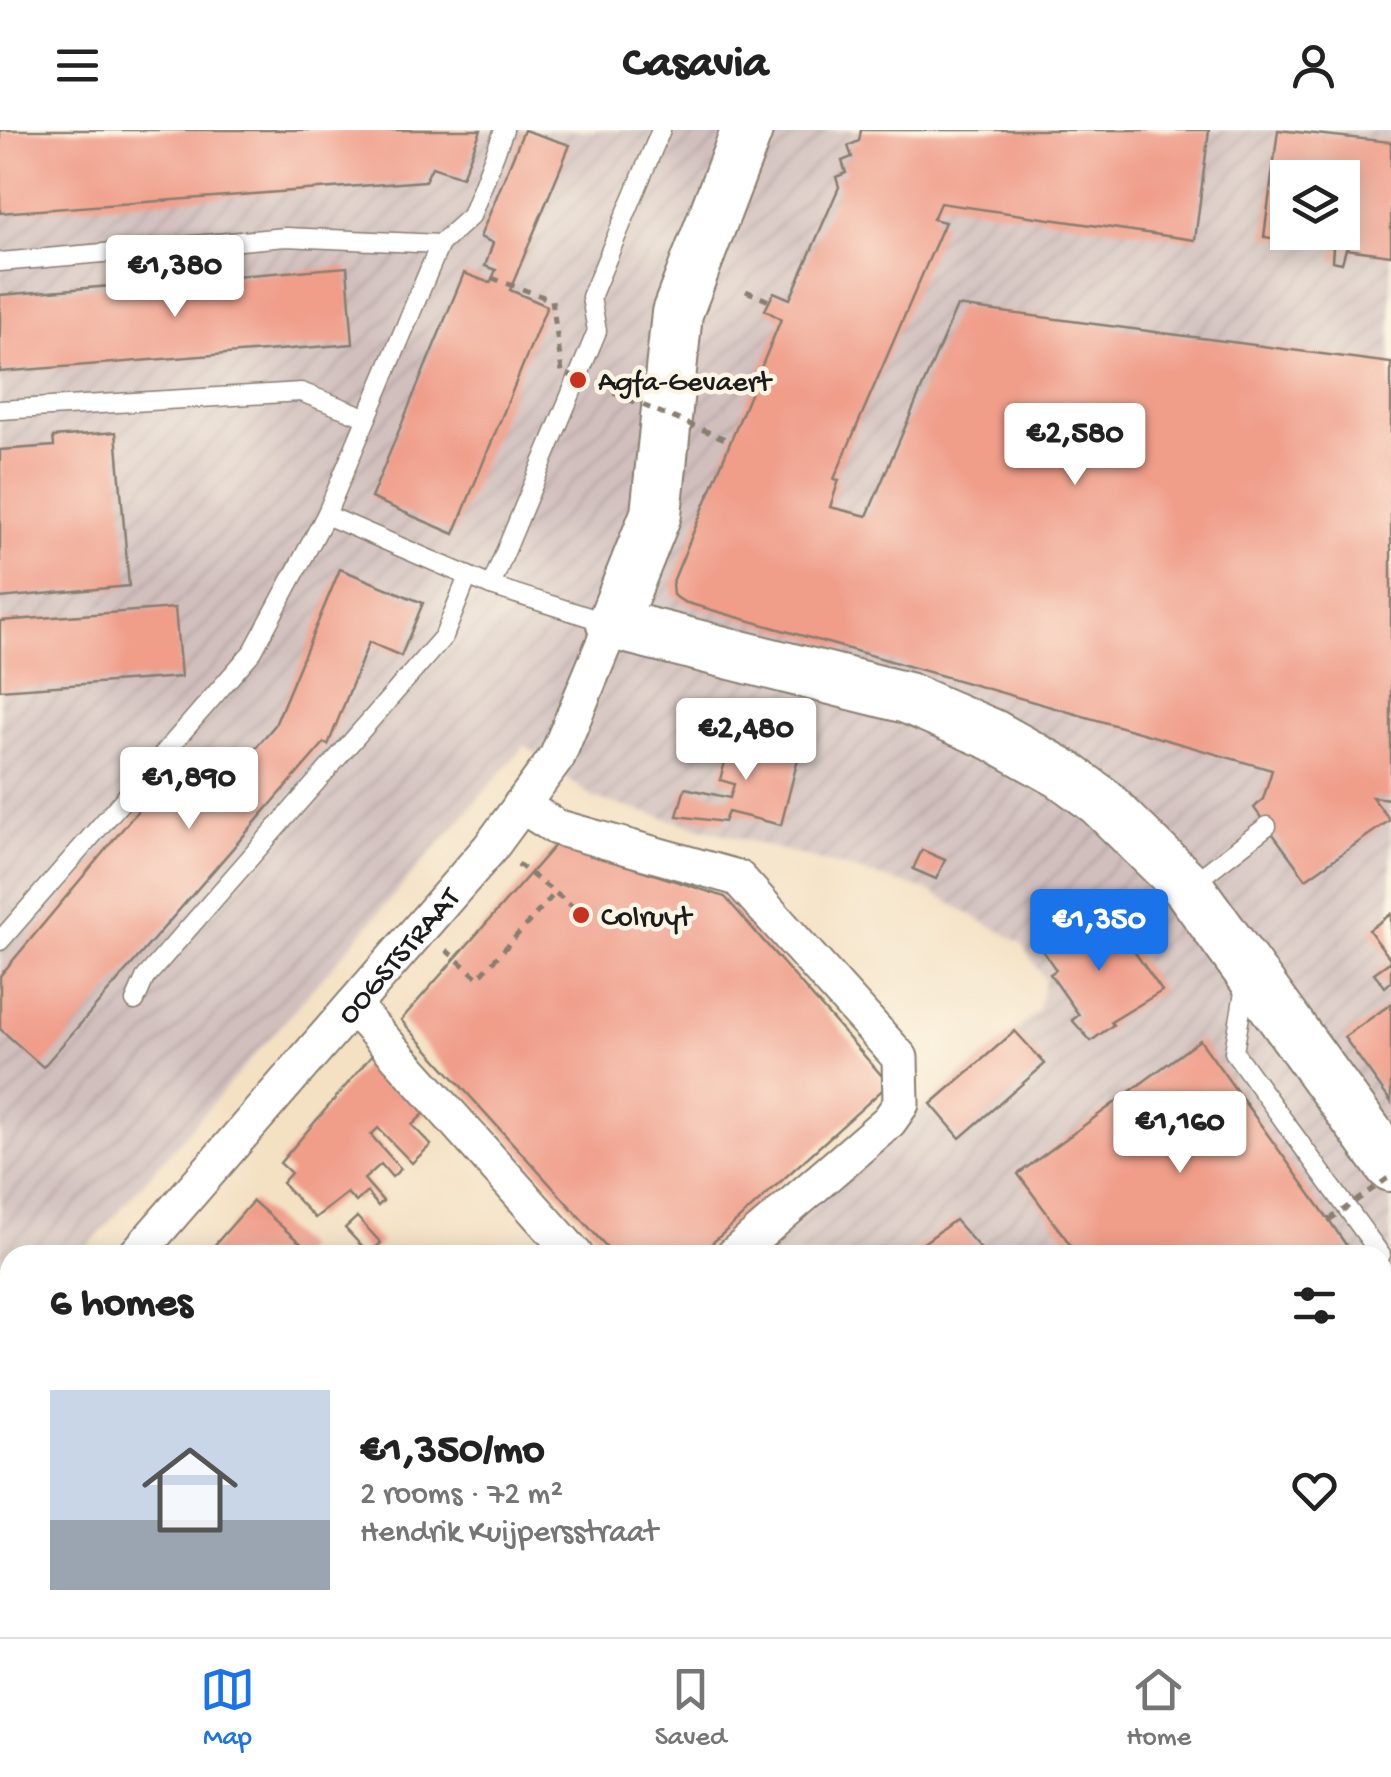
<!DOCTYPE html>
<html lang="en">
<head>
<meta charset="utf-8">
<style>
	body { margin:0; font-family:"Gochi Hand",sans-serif; background:#f6f6f6; color:#222; height:100vh; display:flex; flex-direction:column; font-size:38px; white-space:nowrap }
	* { box-sizing:border-box; margin:0 }
	p { font-size:32px; color:#767676 }
	.icon { flex:none; width:55px; height:55px; fill:none; stroke:currentColor; stroke-width:2; stroke-linecap:round; stroke-linejoin:round }
	.map { position:relative; flex:1; overflow:hidden }
	.panel { position:absolute; left:0px; top:1115px; width:1392px; height:392px; display:flex; flex-direction:column; background:#fff; border-radius:30px 30px 0 0; box-shadow:0 5px 25px #0003 }
	.panel>* { flex:none }
	.controls { position:absolute; left:1270px; top:30px; display:grid; gap:20px }
	.controls a { display:grid; place-items:center; width:90px; height:90px; border-radius:0px; background:#fff; box-shadow:0 5px 25px #0003; font-size:50px }
	.price { position:absolute; translate:-50% -85px; padding:0 22px; border-radius:10px; background:#fff; color:#222; font-size:32px; line-height:65px; filter:drop-shadow(0 2px 5px #0008) }
	.price::after { content:''; position:absolute; left:50%; top:60px; width:30px; height:22px; margin-left:-15px; background:inherit; clip-path:polygon(0 0,100% 0,50% 100%) }
	.price.active { background:#1a73e8; color:#fff }
	ul { padding:0; list-style:none }
	li { display:flex; align-items:center; gap:30px; height:250px; padding:0 50px }
	li+li { border-top:2px solid #e0e0e0 }
	li span { display:grid; place-items:center; flex:none; width:280px; height:200px; border-radius:0px; color:#555 }
	li>.icon { margin-inline-start:auto }
	span .icon { width:120px; height:120px; fill:#fffc; stroke-width:1 }
	li b { font-size:42px }
	h2 { display:flex; justify-content:space-between; align-items:center; height:120px; padding:0 50px; font-size:42px }
	header { display:flex; justify-content:space-between; align-items:center; height:130px; padding:0 50px; background:#fff; font-size:45px; font-weight:800 }
	.dock { display:flex; justify-content:space-around; align-items:center; height:140px; border-top:2px solid #e0e0e0; background:#fff; font-size:28px; color:#767676 }
	.dock a { display:grid; justify-items:center; gap:5px }
	.dock .active { color:#1a73e8 }
	.map>svg:first-child { display:block }
</style>
</head>
<body>
<header><svg class="icon" aria-label="menu" viewBox="0 0 24 24"><path d="M4 6h16M4 12h16M4 18h16"/></svg>Casavia<svg class="icon" aria-label="person" viewBox="0 0 24 24"><circle cx="12" cy="8" r="4"/><path d="M4 21q1-7 8-7t8 7"/></svg></header>
<div class="map">
<svg width="1391" height="1507" viewBox="0 0 1391 1507">
	<defs>
		<pattern id="industrial-furrows" width="10" height="10" patternUnits="userSpaceOnUse" patternTransform="scale(2.5)"><rect width="10" height="10" fill="#d1bfbe"/><path d="M-1 1l2-2M0 10L10 0M9 11l2-2" fill="none" stroke="#b3a4a3"/></pattern>
	</defs>
	<rect width="100%" height="100%" fill="#fcf5e5"/>
	<filter id="ink" filterUnits="userSpaceOnUse"><feTurbulence type="fractalNoise" baseFrequency=".01" numOctaves="2"/><feDisplacementMap in="SourceGraphic" scale="20" xChannelSelector="R" yChannelSelector="G"/><feConvolveMatrix kernelMatrix="1 2 1 2 8 2 1 2 1" color-interpolation-filters="sRGB"/></filter>
	<filter id="wash" filterUnits="userSpaceOnUse"><feTurbulence type="fractalNoise" baseFrequency=".0048" numOctaves="4" result="noise"/><feDisplacementMap in="SourceGraphic" scale="40" xChannelSelector="R" yChannelSelector="G"/><feGaussianBlur stdDeviation="2.25" result="paint"/><feColorMatrix in="noise" values="0 0 0 0 0 0 0 0 0 0 0 0 0 0 0 0 0 1.4 0 .05"/><feComposite in="paint" operator="in"/></filter>
	<g filter="url(#wash)">
		<rect width="100%" height="100%" fill="#f4e1c4"/>
		<path fill="url(#industrial-furrows)" fill-rule="evenodd" d="M0,0h1391v1507h-576l-8,-9h575v-373h-632l288,-244 7,-31 -24,-37 -94,-53 -334,-92 -68,-53 -445,510h-70v11l-10,-7zM1288,48h54v54h-54z"/>
		<g id="blocks">
			<g fill="#f09d8a" fill-rule="evenodd">
				<path d="M0,0h481l-19,47 -30,-10 -7,14 -425,32z"/>
				<path d="M524,0l46,15 -60,145 37,16 -93,228 -83,-36 93,-225 26,10 6,-13 -11,-4 8,-23 -13,-6z"/>
				<path d="M861,0h348l-14,110 -255,-37 -7,16 12,3 -111,257 5,1 -9,27 37,9 90,-210 434,57v436l-19,-2 18,23 -84,59 -52,-71 9,-9 9,-29 -588,-168 -11,-7 -1,-11 109,-265 -16,-9 9,-18 16,7 49,-112 -3,-10 10,-4 -4,-12 10,-4 -4,-11 11,-5z"/>
				<path d="M1278,0l113,12v113l-45,-6 -4,14 -10,-2 1,-14 -69,-10zM1288,48h54v54h-54z"/>
				<path d="M347,137l6,77 -353,28v-77z"/>
				<path d="M116,302l13,154 -129,12v-148l54,-4 -1,-9z"/>
				<path d="M340,439l83,34 -22,53 -32,-14 -41,103 -4,-2 -281,324 -43,-38v-53l181,-217 38,32 56,-66z"/>
				<path d="M175,478l6,69 -181,13v-69z"/>
				<path d="M723,600l10,2 -1,5 67,18 -18,70 -53,-13 -4,10 -47,-6 8,-28 45,10 4,-14 -14,-4 7,-26 -15,-4 3,-15z"/>
				<path d="M557,713l168,54 164,187 -190,171h-85l-213,-235z"/>
				<path d="M922,720l23,10 -9,19 -23,-10z"/>
				<path d="M1093,781l11,14 8,-5 50,71 -51,31 2,3 -22,16 -19,-21 7,-5 -29,-41 6,-4 -13,-19z"/>
				<path d="M1391,784v46l-22,-30z"/>
				<path d="M1391,831v21l-6,5 -11,-14z"/>
				<path d="M1391,874v98l-47,-65z"/>
				<path d="M1015,901l30,33 -85,74 -29,-34z"/>
				<path d="M1200,910l129,180 24,35h-275l-60,-81z"/>
				<path d="M372,925l55,56 -15,14 19,20 -19,18 -34,-35 -7,7 30,34 -9,8 -11,-13 -17,15 19,22 -5,5 -11,-14 -11,10 -9,-9 -32,25 -33,-35 9,-10 -11,-10z"/>
				<path d="M253,1071l53,47 -7,7h-93z"/>
				<path d="M357,1087l24,26 -12,11 -24,-26z"/>
				<path d="M955,1090l31,35h-79z"/>
				<path d="M1391,1180v115l-9,6v-115z"/>
				<path d="M10,1350v147l-4,7 -6,-4v-138z"/>
				<path d="M1382,1418l9,7v82h-132l9,-9h114z"/>
				<path d="M207,1498h122l12,9h-122z"/>
				<path d="M522,1498h113l13,9h-113z"/>
				<path d="M954,1498h244l-13,9h-243z"/>
			</g>
		</g>
	</g>
	<g filter="url(#ink)">
		<use href="#blocks" fill-opacity="0" stroke="#887e70" stroke-width="2.5"/>
		<g fill="none" stroke-linecap="round" stroke-linejoin="round">
			<defs>
				<g id="lane">
					<path d="M504,0l-33,86 -31,28 -114,271 165,71 120,38"/>
					<path d="M0,132l286,-25 154,7"/>
					<path d="M0,280l301,-18 64,25"/>
					<path d="M491,456l106,-255 -6,-34 70,-167"/>
					<path d="M1192,754l75,-58"/>
					<path d="M0,811l253,-290 73,-136"/>
					<path d="M1246,850l-12,72 147,203"/>
					<path d="M135,871l10,-23 299,-342 24,-60"/>
				</g>
				<g id="street">
					<path d="M521,675l35,22 182,51 162,180 1,46 -12,17 -155,134"/>
					<path d="M353,876l222,249"/>
					<path id="s1" d="M136,1125l354,-407 67,-91 55,-133"/>
					<path d="M0,1162l10,8"/>
					<path d="M0,1283l10,-11"/>
					<path d="M426,1498l12,9"/>
				</g>
				<path id="secondary" d="M747,0l-70,183 -21,201 -44,110 295,74 86,37 70,39 37,27 88,86 203,279"/>
			</defs>
			<use href="#lane" stroke="#887e70" stroke-width="21"/>
			<use href="#street" stroke="#887e70" stroke-width="39"/>
			<use href="#secondary" stroke="#887e70" stroke-width="54"/>
			<g stroke="#887e70" stroke-width="5" stroke-dasharray="8 8" stroke-linecap="butt">
				<path d="M746,161l23,10"/>
				<path d="M518,734l58,45"/>
				<path d="M446,820l32,28 78,-86"/>
			</g>
			<use href="#lane" stroke="#fff" stroke-width="18"/>
			<use href="#street" stroke="#fff" stroke-width="35"/>
			<use href="#secondary" stroke="#fff" stroke-width="50"/>
			<g stroke="#887e70" stroke-width="5" stroke-dasharray="8 8" stroke-linecap="butt">
				<path d="M492,148l60,22 10,72 168,69"/>
				<path d="M1329,1090l62,-44"/>
			</g>
		</g>
	</g>
	<g fill="#c8321e" stroke="#fcf5e5" stroke-width="4">
		<circle cx="578" cy="250" r="10"/>
		<circle cx="581" cy="785" r="10"/>
	</g>
	<g text-anchor="middle" stroke-width="9" stroke-linejoin="round" paint-order="stroke">
		<g font-size="30" fill="#1c1c1c" stroke="#fcf5e5" text-anchor="start">
			<text x="598" y="260">Agfa-Gevaert</text>
			<text x="601" y="795">Colruyt</text>
		</g>
		<g font-size="30" fill="#1c1c1c" stroke="#fcf5e5">
			<text dy="10" stroke="none"><textPath href="#s1" startOffset="398">OOGSTSTRAAT</textPath></text>
		</g>
	</g>
</svg>
<div class="controls">
<a><svg class="icon" aria-label="layers" viewBox="0 0 24 24"><path d="M12 4l9 5-9 5-9-5zM3 14l9 5 9-5"/></svg></a>
</div>
<b class="price" style="left:175px;top:190px">€1,380</b>
<b class="price" style="left:1075px;top:358px">€2,580</b>
<b class="price" style="left:746px;top:653px">€2,480</b>
<b class="price" style="left:189px;top:702px">€1,890</b>
<b class="price active" style="left:1099px;top:844px">€1,350</b>
<b class="price" style="left:1180px;top:1046px">€1,160</b>
<section class="panel">
<h2>6 homes<svg class="icon" aria-label="filters" viewBox="0 0 24 24"><path d="M4 7h16M4 17h16"/><circle cx="9" cy="7" r="2"/><circle cx="15" cy="17" r="2"/></svg></h2>
<ul>
<li><span style="background:linear-gradient(#c9d6e8 65%,#9aa5b1 0)"><svg class="icon" aria-label="home" viewBox="0 0 24 24"><path d="M3 11l9-7 9 7M6 9v11h12V9"/></svg></span><div><b>€1,350/mo</b><p>2 rooms · 72 m²</p><p>Hendrik Kuijpersstraat</p></div><svg class="icon" aria-label="heart" viewBox="0 0 24 24"><path d="M12 20l-8-8c-3-5 5-10 8-4 3-6 11-1 8 4z"/></svg></li>
</ul>
</section>
</div>
<nav class="dock">
<a class="active"><svg class="icon" aria-label="map" viewBox="0 0 24 24"><path d="M3 6l6-2 6 2 6-2v14l-6 2-6-2-6 2zM9 4v14M15 6v14"/></svg>Map</a>
<a><svg class="icon" aria-label="saved" viewBox="0 0 24 24"><path d="M7 4h10v16l-5-4-5 4z"/></svg>Saved</a>
<a><svg class="icon" aria-label="home" viewBox="0 0 24 24"><path d="M3 11l9-7 9 7M6 9v11h12V9"/></svg>Home</a>
</nav>
</body>
</html>
